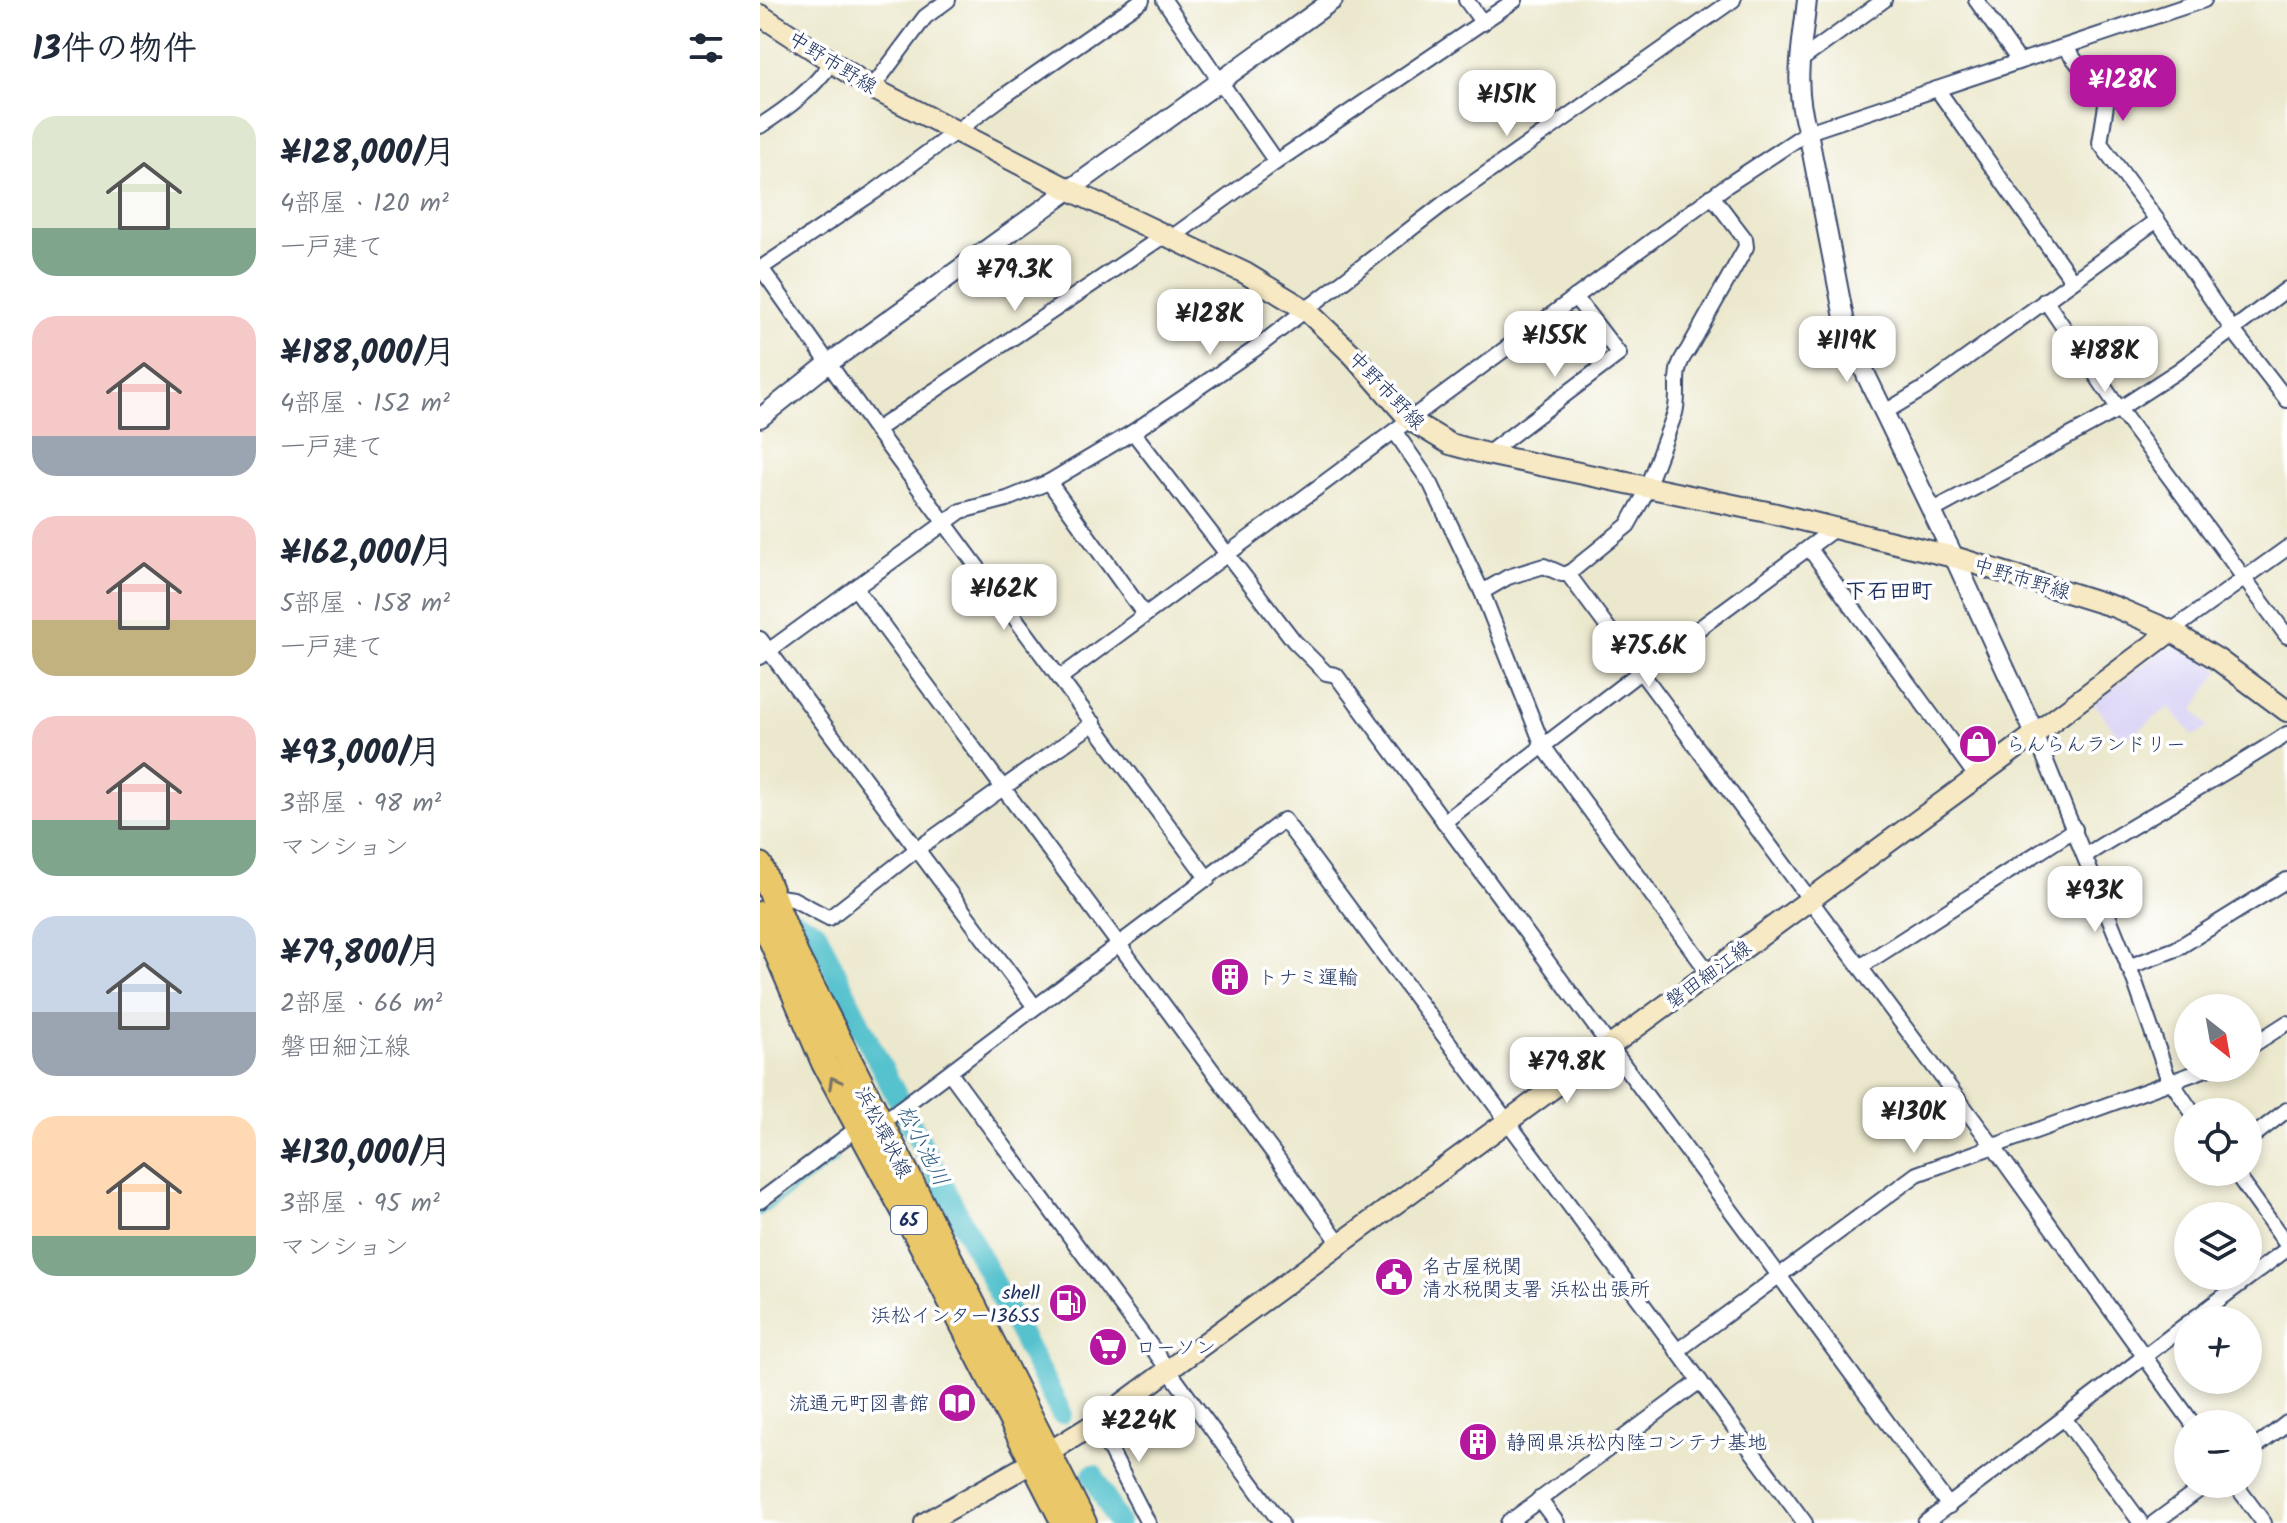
<!DOCTYPE html>
<html lang="ja">
<head>
<meta charset="utf-8">
<style>
	body { margin:0; font-family:Kalam,"Klee One",sans-serif; background:#f2f2f3; color:#1f2937; height:100vh; display:flex; flex-direction:column; font-size:30px; white-space:nowrap }
	* { box-sizing:border-box; margin:0 }
	p { font-size:26px; color:#747a83 }
	.icon { flex:none; width:44px; height:44px; fill:none; stroke:currentColor; stroke-width:2; stroke-linecap:round; stroke-linejoin:round }
	.map { position:relative; flex:1; overflow:hidden }
	.drawer { display:flex; flex-direction:column; background:#fff; width:760px }
	.drawer>* { flex:none }
	.needle { width:52px; rotate:149deg }
	.controls { position:absolute; left:1414px; top:994px; display:grid; gap:16px }
	.controls a { display:grid; place-items:center; width:88px; height:88px; border-radius:50%; background:#fff; box-shadow:0 4px 12px #0003; font-size:40px }
	.price { position:absolute; translate:-50% -68px; padding:0 18px; border-radius:16px; background:#fff; color:#222; font-size:26px; line-height:52px; filter:drop-shadow(0 2px 4px #0008) }
	.price::after { content:''; position:absolute; left:50%; top:48px; width:24px; height:18px; margin-left:-12px; background:inherit; clip-path:polygon(0 0,100% 0,50% 100%) }
	.price.on { background:#b5179e; color:#fff }
	ul { padding:0; list-style:none }
	li { display:flex; align-items:center; gap:24px; height:200px; padding:0 32px }
	li span { display:grid; place-items:center; flex:none; width:224px; height:160px; border-radius:24px; color:#555 }
	li>.icon { margin-inline-start:auto }
	span .icon { width:96px; height:96px; fill:#fffc; stroke-width:1 }
	li b { font-size:34px }
	h2 { display:flex; justify-content:space-between; align-items:center; height:96px; padding:0 32px; font-size:34px }
	main { display:flex; flex:1; min-height:0 }
	.map>svg:first-child { display:block }
</style>
</head>
<body>
<main>
<section class="drawer">
<h2>13件の物件<svg class="icon" aria-label="filters" viewBox="0 0 24 24"><path d="M4 7h16M4 17h16"/><circle cx="9" cy="7" r="2"/><circle cx="15" cy="17" r="2"/></svg></h2>
<ul>
<li><span style="background:linear-gradient(#dfe7d0 70%,#7fa58c 0)"><svg class="icon" aria-label="home" viewBox="0 0 24 24"><path d="M3 11l9-7 9 7M6 9v11h12V9"/></svg></span><div><b>¥128,000/月</b><p>4部屋 · 120 m²</p><p>一戸建て</p></div></li>
<li><span style="background:linear-gradient(#f6c9c9 75%,#9aa5b1 0)"><svg class="icon" aria-label="home" viewBox="0 0 24 24"><path d="M3 11l9-7 9 7M6 9v11h12V9"/></svg></span><div><b>¥188,000/月</b><p>4部屋 · 152 m²</p><p>一戸建て</p></div></li>
<li><span style="background:linear-gradient(#f6c9c9 65%,#c2b280 0)"><svg class="icon" aria-label="home" viewBox="0 0 24 24"><path d="M3 11l9-7 9 7M6 9v11h12V9"/></svg></span><div><b>¥162,000/月</b><p>5部屋 · 158 m²</p><p>一戸建て</p></div></li>
<li><span style="background:linear-gradient(#f6c9c9 65%,#7fa58c 0)"><svg class="icon" aria-label="home" viewBox="0 0 24 24"><path d="M3 11l9-7 9 7M6 9v11h12V9"/></svg></span><div><b>¥93,000/月</b><p>3部屋 · 98 m²</p><p>マンション</p></div></li>
<li><span style="background:linear-gradient(#c9d6e8 60%,#9aa5b1 0)"><svg class="icon" aria-label="home" viewBox="0 0 24 24"><path d="M3 11l9-7 9 7M6 9v11h12V9"/></svg></span><div><b>¥79,800/月</b><p>2部屋 · 66 m²</p><p>磐田細江線</p></div></li>
<li><span style="background:linear-gradient(#ffd9b3 75%,#7fa58c 0)"><svg class="icon" aria-label="home" viewBox="0 0 24 24"><path d="M3 11l9-7 9 7M6 9v11h12V9"/></svg></span><div><b>¥130,000/月</b><p>3部屋 · 95 m²</p><p>マンション</p></div></li>
</ul>
</section>
<div class="map">
<svg width="1527" height="1523" viewBox="0 0 1527 1523">
	<rect width="100%" height="100%" fill="#fff"/>
	<filter id="ink" filterUnits="userSpaceOnUse"><feTurbulence type="fractalNoise" baseFrequency=".0125" numOctaves="2"/><feDisplacementMap in="SourceGraphic" scale="16" xChannelSelector="R" yChannelSelector="G"/><feConvolveMatrix kernelMatrix="1 2 1 2 8 2 1 2 1" color-interpolation-filters="sRGB"/></filter>
	<filter id="wash" filterUnits="userSpaceOnUse"><feTurbulence type="fractalNoise" baseFrequency=".006" numOctaves="4" result="noise"/><feDisplacementMap in="SourceGraphic" scale="32" xChannelSelector="R" yChannelSelector="G"/><feGaussianBlur stdDeviation="1.8" result="paint"/><feColorMatrix in="noise" values="0 0 0 0 0 0 0 0 0 0 0 0 0 0 0 0 0 1.4 0 .05"/><feComposite in="paint" operator="in"/></filter>
	<g filter="url(#wash)">
		<rect width="100%" height="100%" fill="#ece8cd"/>
		<path fill="#dcd6f6" d="M1422,647l38,23 -26,39 14,18 -14,9 -25,-29 -46,35 -29,-39 72,-55z"/>
		<g fill="none" stroke-linecap="round" stroke-linejoin="round">
			<path stroke="#56c2ce" stroke-width="4" d="M0,1214l76,-54"/>
			<g stroke="#56c2ce" stroke-width="22">
				<path d="M8,908l48,24 53,111 192,370"/>
				<path d="M333,1475l25,48"/>
			</g>
		</g>
	</g>
	<g filter="url(#ink)">
		<g fill="none" stroke-linecap="round" stroke-linejoin="round">
			<defs>
				<g id="minor">
					<path d="M382,0l-138,96 -130,96 -113,76 115,162 332,449"/>
					<path d="M404,0l112,162"/>
					<path d="M706,0l17,23"/>
					<path d="M1216,0l43,61"/>
					<path d="M1305,48l42,51 -7,44 57,77"/>
					<path d="M1041,60l83,-60"/>
					<path d="M112,88l53,-71 23,-17"/>
					<path d="M1177,89l135,191"/>
					<path d="M0,126c28,-18 52,-36 71,-63"/>
					<path d="M952,196l33,43 1,8 -58,103c-18,23 -7,37 -13,63l-32,85 -15,27 -60,49 425,572 200,278"/>
					<path d="M1285,300l74,109 168,227"/>
					<path d="M1125,412l40,-24 232,-168 75,109 55,71"/>
					<path d="M116,430l283,-191 12,-1 105,-76 239,-162"/>
					<path d="M373,432l122,-83 188,-145 290,-204"/>
					<path d="M635,432l36,52 51,108 61,154 166,227"/>
					<path d="M727,454l132,-100 -44,-57"/>
					<path d="M289,482l96,133"/>
					<path d="M1172,511l187,-102 60,-39 108,-81"/>
					<path d="M1049,548l167,228"/>
					<path d="M722,592l26,-15 36,-11 18,8h6"/>
					<path d="M1411,631l116,-83"/>
					<path d="M0,639l275,368"/>
					<path d="M0,657l95,-69"/>
					<path d="M301,677l665,-491 82,-54 396,-132"/>
					<path d="M1275,734l100,248 32,93 25,37"/>
					<path d="M684,822l196,-150 194,-143"/>
					<path d="M1326,855c66,-42 135,-78 201,-121"/>
					<path d="M12,896l21,3 36,19 87,-68 178,-127"/>
					<path d="M1100,967l215,-138"/>
					<path d="M1368,967l48,-18 111,-69"/>
					<path d="M1488,1048l39,-25"/>
					<path d="M190,1073l331,450"/>
					<path d="M120,1124l404,-304 521,703"/>
					<path d="M1488,1140l39,-30"/>
					<path d="M1475,1172l52,73"/>
					<path d="M0,1201l99,-74"/>
					<path d="M580,1243l-485,-655 106,-77 46,-12 42,-17 84,-50 161,209 32,32 10,2 613,831"/>
					<path d="M1432,1320l95,-71"/>
					<path d="M917,1351l240,-177 292,-106"/>
					<path d="M1304,1418l124,-95"/>
					<path d="M336,1423l52,100"/>
					<path d="M1488,1453l39,-30"/>
					<path d="M1475,1484l29,39"/>
					<path d="M779,1499l18,24"/>
					<path d="M748,1523l192,-142"/>
					<path d="M1165,1523l139,-105 77,105"/>
					<path d="M1394,1523l53,-39"/>
				</g>
				<g id="tertiary">
					<path d="M1047,0c-5,48 -15,86 1,132l37,191 22,54 87,180 81,177"/>
					<path d="M0,418l69,-55 504,-363"/>
				</g>
				<g id="secondary">
					<path d="M0,15l112,73 198,102 175,83 61,37 48,46 56,64 40,24 37,10 285,59 182,44 161,50 56,24 46,28 70,52"/>
					<path d="M165,1523l108,-61 63,-39 914,-670 161,-122"/>
				</g>
				<g id="primary">
					<path d="M0,865l36,90 288,568"/>
					<path d="M0,914l64,149 91,169 149,291"/>
				</g>
			</defs>
			<use href="#minor" stroke="#3a4b6f" stroke-width="18"/>
			<use href="#tertiary" stroke="#3a4b6f" stroke-width="22"/>
			<use href="#secondary" stroke="#3a4b6f" stroke-width="24"/>
			<use href="#primary" stroke="#3a4b6f" stroke-width="28"/>
			<use href="#minor" stroke="#fff" stroke-width="14"/>
			<use href="#tertiary" stroke="#fff" stroke-width="18"/>
			<use href="#secondary" stroke="#f7e9c3" stroke-width="20"/>
			<use href="#primary" stroke="#eac769" stroke-width="24"/>
		</g>
		<defs><path id="oneway-chevron" d="M-2-3.5L2.5 0L-2 3.5" fill="none" stroke-width="1.6" stroke-linecap="round" stroke-linejoin="round" transform="scale(2)"/></defs>
		<use stroke="#787363" href="#oneway-chevron" transform="translate(74 1082) rotate(-119)"/>
	</g>
	<defs>
		<symbol id="shop-disc" viewBox="-11 -11 22 22"><circle r="9.5" fill="#b5179e" stroke="#fff"/><path d="M-5-2.5h2.3a2.7 3.5 0 0 1 5.4 0H5L5.5 6h-11ZM-1.5-2.5h3a1.5 2.3 0 0 0-3 0Z" fill="#fff"/></symbol>
		<symbol id="building-disc" viewBox="-11 -11 22 22"><circle r="9.5" fill="#b5179e" stroke="#fff"/><path d="M-4-6H4V6H1V3H-1V6H-4ZM-2.5-4.3h1.7v1.8h-1.7ZM.8-4.3h1.7v1.8H.8ZM-2.5-1h1.7V.8h-1.7ZM.8-1h1.7V.8H.8Z" fill="#fff"/></symbol>
		<symbol id="civic-disc" viewBox="-11 -11 22 22"><circle r="9.5" fill="#b5179e" stroke="#fff"/><path d="M-.6-6.5H3V-4.5H.6V-3L4-1V1h2V6H-6V1h2V-1L-.6-3ZM-1.2 2.5V6h2.4V2.5Z" fill="#fff"/></symbol>
		<symbol id="fuel-disc" viewBox="-11 -11 22 22"><circle r="9.5" fill="#b5179e" stroke="#fff"/><path d="M-5.5-6h7V0h2V4h1.3V-2.5L3-4.5l.8-.8L6-3V5H2.5V1h-1V6h-7ZM-4.2-4.7v3.2H.2V-4.7Z" fill="#fff"/></symbol>
		<symbol id="supermarket-disc" viewBox="-11 -11 22 22"><circle r="9.5" fill="#b5179e" stroke="#fff"/><path d="M-6-5.5h2.5l.6 2H6L4.5 2H-2.5L-4.4-4H-6ZM-1.5 3.2a1.3 1.3 0 1 0 .1 0ZM3 3.2a1.3 1.3 0 1 0 .1 0Z" fill="#fff"/></symbol>
		<symbol id="library-disc" viewBox="-11 -11 22 22"><circle r="9.5" fill="#b5179e" stroke="#fff"/><path d="M-6-4Q-3-5.5-.7-3.5V5Q-3 3-6 4ZM6-4Q3-5.5 .7-3.5V5Q3 3 6 4Z" fill="#fff"/></symbol>
	</defs>
	<g fill-rule="evenodd">
		<use href="#shop-disc" x="1196" y="722" width="44" height="44"/>
		<use href="#building-disc" x="448" y="955" width="44" height="44"/>
		<use href="#civic-disc" x="612" y="1255" width="44" height="44"/>
		<use href="#fuel-disc" x="286" y="1281" width="44" height="44"/>
		<use href="#supermarket-disc" x="326" y="1325" width="44" height="44"/>
		<use href="#library-disc" x="175" y="1381" width="44" height="44"/>
		<use href="#building-disc" x="696" y="1420" width="44" height="44"/>
	</g>
	<g text-anchor="middle" stroke-width="7" stroke-linejoin="round" paint-order="stroke">
		<rect fill="#fff" stroke="#5f6d8e" stroke-width="2" x="131" y="1206" width="36" height="28" rx="6"/>
		<g font-size="18" font-weight="bold" fill="#1b2f5e">
			<text x="149" y="1226">65</text>
		</g>
		<g font-size="20" fill="#1b2f5e" stroke="#fff">
			<text transform="translate(73 62) rotate(32)" y="7">中野市野線</text>
			<text transform="translate(627 390) rotate(46)" y="7">中野市野線</text>
			<text transform="translate(1262 578) rotate(17)" y="7">中野市野線</text>
			<text transform="translate(948 974) rotate(-36)" y="7">磐田細江線</text>
			<text transform="translate(124 1132) rotate(63)" y="7">浜松環状線</text>
		</g>
		<g font-size="20" fill="#1b2f5e" stroke="#fff" text-anchor="start">
			<text x="1246" y="751">らんらんランドリー</text>
			<text x="498" y="984">トナミ運輸</text>
			<text x="662" y="1273">名古屋税関<tspan x="662" dy="23">清水税関支署 浜松出張所</tspan></text>
			<text x="280" y="1299" text-anchor="end">shell<tspan x="280" dy="23">浜松インター136SS</tspan></text>
			<text x="376" y="1354">ローソン</text>
			<text x="169" y="1410" text-anchor="end">流通元町図書館</text>
			<text x="746" y="1449">静岡県浜松内陸コンテナ基地</text>
		</g>
		<g font-size="22" font-weight="bold" fill="#1b2f5e" stroke="#fff">
			<text x="1129" y="598">下石田町</text>
		</g>
		<g font-size="22" font-style="italic" fill="#306285" stroke="#fff">
			<text transform="translate(164 1145) rotate(63)" y="8">松小池川</text>
		</g>
	</g>
</svg>
<div class="controls">
<a><svg class="needle" viewBox="-14 -14 28 28"><path d="M0-13l5 13h-10z" fill="#e53935"/><path d="M0 13l5-13h-10z" fill="#747a83"/></svg></a>
<a><svg class="icon" aria-label="locate" viewBox="0 0 24 24"><circle cx="12" cy="12" r="6"/><path d="M12 2v4M12 18v4M2 12h4M18 12h4"/></svg></a>
<a><svg class="icon" aria-label="layers" viewBox="0 0 24 24"><path d="M12 4l9 5-9 5-9-5zM3 14l9 5 9-5"/></svg></a>
<a>+</a>
<a>−</a>
</div>
<b class="price on" style="left:1363px;top:123px">¥128K</b>
<b class="price" style="left:747px;top:138px">¥151K</b>
<b class="price" style="left:255px;top:313px">¥79.3K</b>
<b class="price" style="left:450px;top:357px">¥128K</b>
<b class="price" style="left:795px;top:379px">¥155K</b>
<b class="price" style="left:1087px;top:384px">¥119K</b>
<b class="price" style="left:1345px;top:394px">¥188K</b>
<b class="price" style="left:244px;top:632px">¥162K</b>
<b class="price" style="left:889px;top:689px">¥75.6K</b>
<b class="price" style="left:1335px;top:934px">¥93K</b>
<b class="price" style="left:807px;top:1105px">¥79.8K</b>
<b class="price" style="left:1154px;top:1155px">¥130K</b>
<b class="price" style="left:379px;top:1464px">¥224K</b>
</div>
</main>
</body>
</html>
